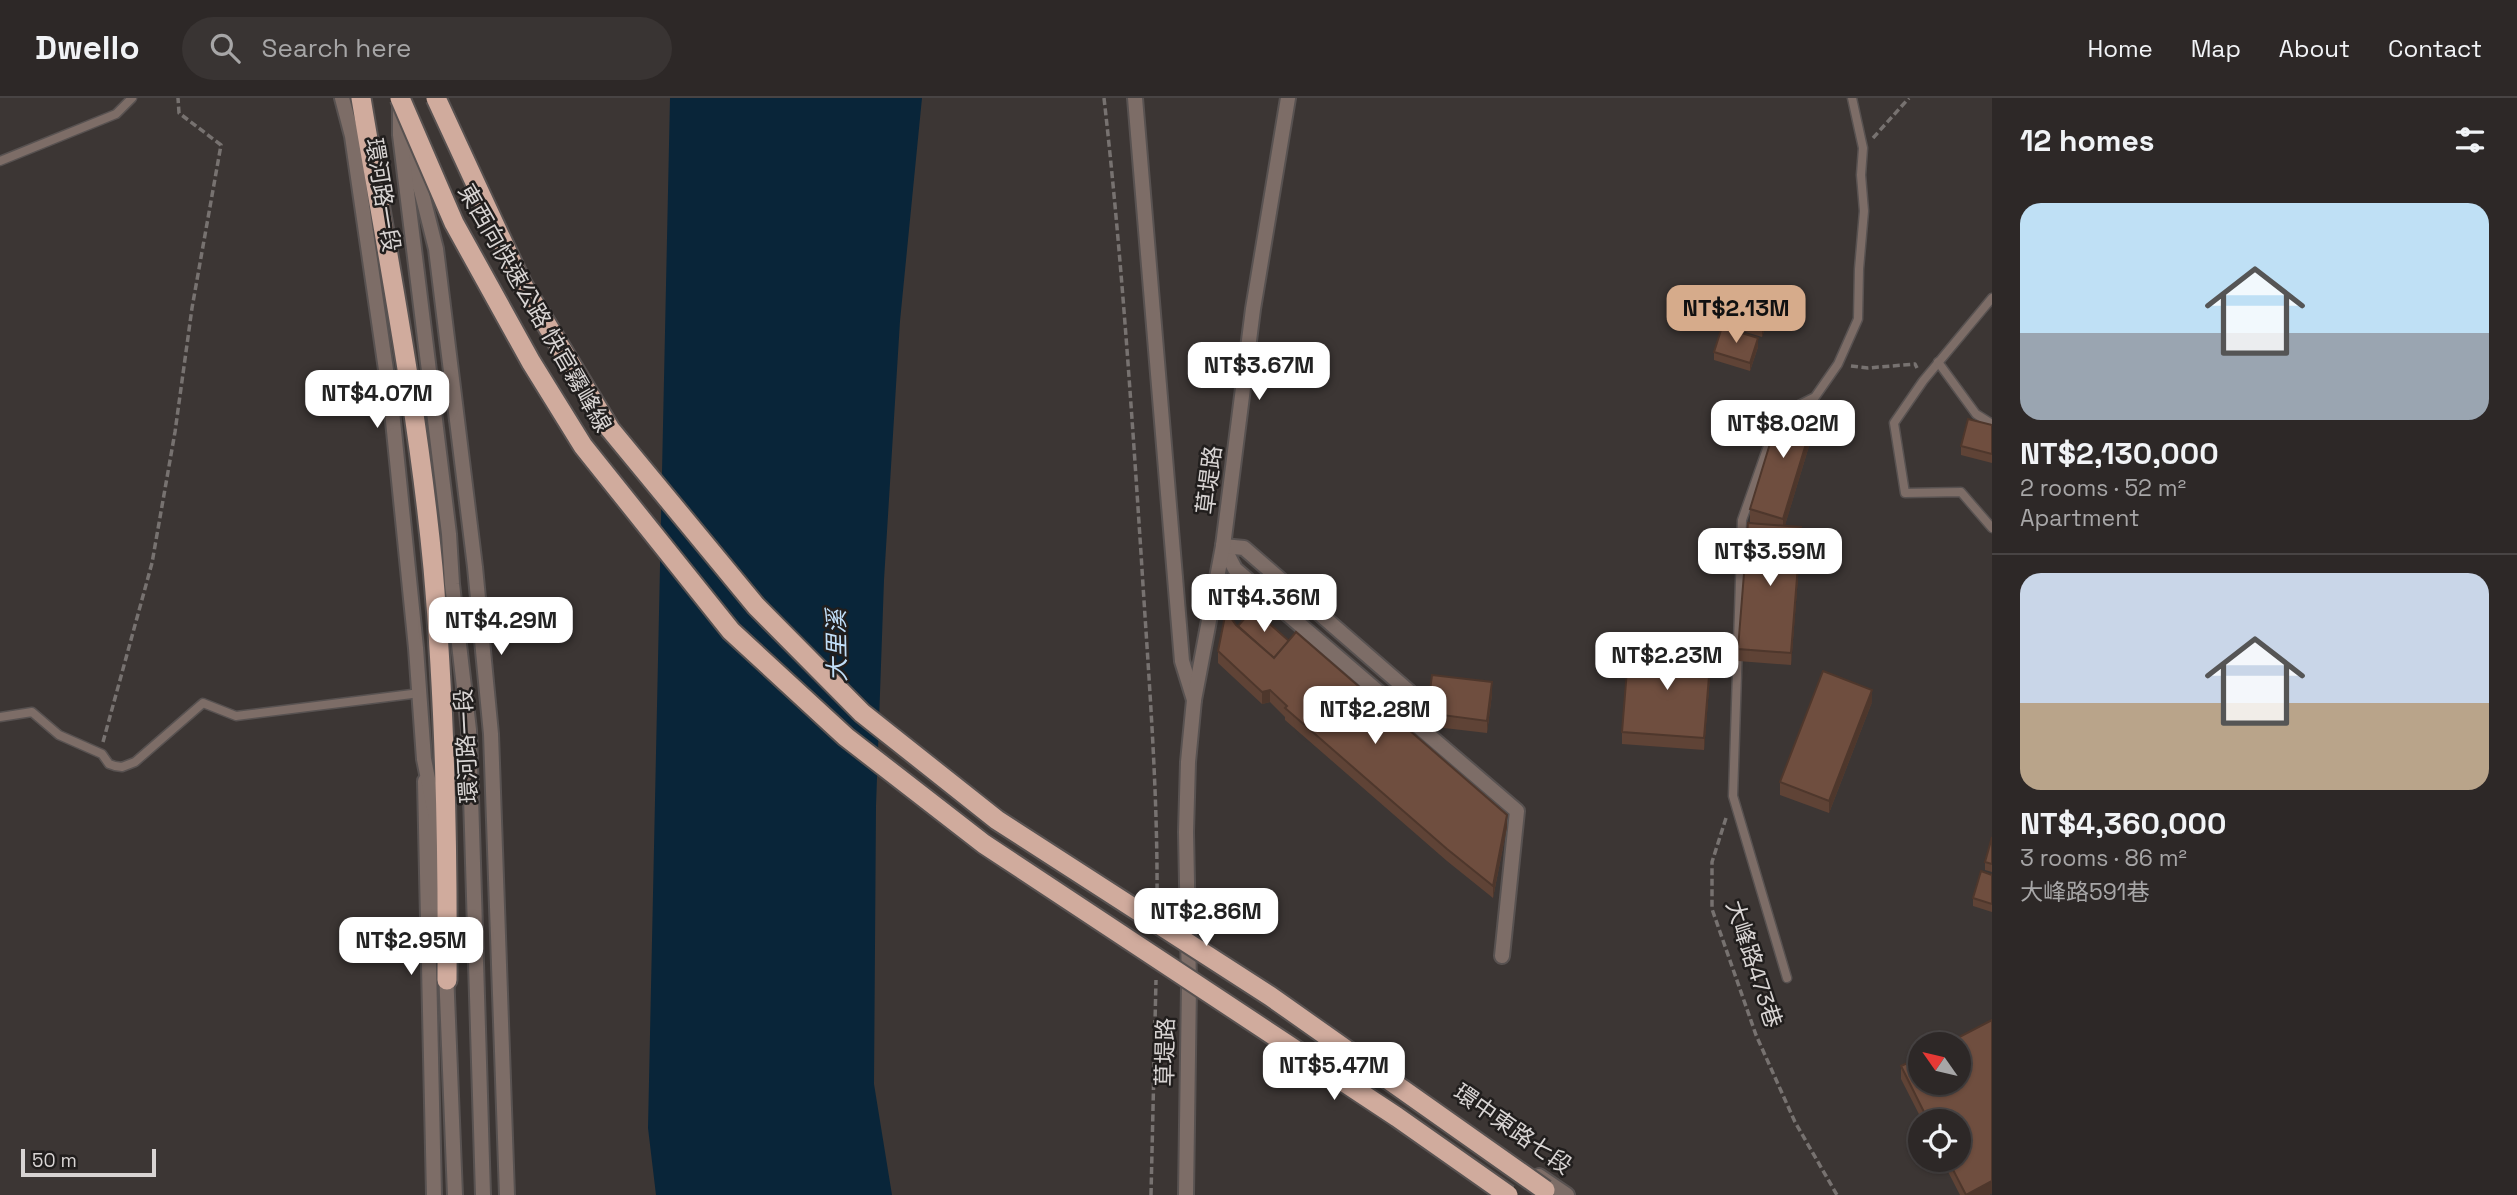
<!DOCTYPE html>
<html lang="en">
<head>
<meta charset="utf-8">
<style>
	body { margin:0; font-family:"Space Grotesk","Noto Sans TC",sans-serif; background:#393433; color:#f1f3f6; height:100vh; display:flex; flex-direction:column; font-size:26px; white-space:nowrap }
	* { box-sizing:border-box; margin:0 }
	p { font-size:23px; color:#a7a6a7 }
	.icon { flex:none; width:38px; height:38px; fill:none; stroke:currentColor; stroke-width:2; stroke-linecap:round; stroke-linejoin:round }
	.map { position:relative; flex:1; overflow:hidden }
	.drawer { display:flex; flex-direction:column; background:#2d2827; width:525px }
	.drawer>* { flex:none }
	.needle { width:46px; rotate:304deg }
	.fabs { position:absolute; left:1908px; top:934px; display:grid; gap:14px }
	.fabs a { display:grid; place-items:center; width:63px; height:63px; border-radius:50%; background:#2d2827; box-shadow:0 2px 5px #0004,0 0 0 2px #484444; font-size:35px }
	.scale { position:absolute; left:21px; bottom:18px; width:135px; box-sizing:border-box; padding-left:7px; border:4px solid #d8d4d3; border-top:0; font-size:19px; line-height:24px; white-space:nowrap; color:#d8d4d3; -webkit-text-stroke:5px #211e1d; paint-order:stroke }
	.price { position:absolute; translate:-50% -60px; padding:0 16px; border-radius:14px; background:#fff; color:#222; font-size:23px; line-height:46px; filter:drop-shadow(0 2px 4px #0008) }
	.price::after { content:''; position:absolute; left:50%; top:42px; width:21px; height:16px; margin-left:-10px; background:inherit; clip-path:polygon(0 0,100% 0,50% 100%) }
	.price.active { background:#d6ab8b; color:#111 }
	ul { padding:0; list-style:none }
	li { display:grid; align-content:center; gap:14px; height:371px; padding:0 28px }
	li+li { border-top:2px solid #484444 }
	li span { display:grid; place-items:center; height:217px; border-radius:21px; color:#555 }
	li>.icon { margin-inline-start:auto }
	span .icon { width:126px; height:126px; fill:#fffc; stroke-width:1 }
	li b { font-size:30px }
	h2 { display:flex; justify-content:space-between; align-items:center; height:84px; padding:0 28px; font-size:30px }
	header { display:flex; align-items:center; gap:42px; box-sizing:border-box; height:98px; padding:0 35px; background:#2d2827; border-bottom:2px solid #484444 }
	header strong { font-size:33px }
	nav { display:flex; gap:38px; margin-inline-start:auto; font-size:24px }
	.search { width:490px; height:63px; background:#393433; display:flex; align-items:center; gap:18px; box-sizing:border-box; padding:0 24px; border-radius:38px; color:#a7a6a7; font-size:26px }
	main { display:flex; flex:1; min-height:0 }
	.map>svg:first-child { display:block }
</style>
</head>
<body>
<header>
<strong>Dwello</strong>
<div class="search"><svg class="icon" aria-label="search" viewBox="0 0 24 24"><circle cx="10" cy="10" r="6"/><path d="M15 15l6 6"/></svg>Search here</div>
<nav><a>Home</a><a>Map</a><a>About</a><a>Contact</a></nav>
</header>
<main>
<div class="map">
<svg width="1992" height="1097" viewBox="0 0 1992 1097">
	<rect width="100%" height="100%" fill="#3c3634"/>
	<path fill="#092539" d="M670,0h252l-22,223 -16,259 -8,226 -2,278 18,111h-236l-8,-67z"/>
	<g fill="none" stroke-linecap="round" stroke-linejoin="round">
		<defs>
			<g id="service">
				<path d="M0,63l116,-47 16,-16"/>
				<path d="M1992,200l-69,83 -29,42 11,70 56,-1 31,36"/>
				<path d="M1938,264l38,52 16,10"/>
				<path d="M0,619l32,-5 27,23 43,19 7,10 6,2 7,1 13,-5 68,-59 33,13 184,-23"/>
				<path d="M1787,880l-54,-182 9,-276 37,-105 36,-18 23,-33 20,-45 1,-50 5,-58 -3,-36 2,-27 -11,-50"/>
			</g>
			<g id="minor">
				<path d="M1135,0l47,563 12,39"/>
				<path d="M404,46l17,46 15,59 39,318 16,167 16,461"/>
				<path d="M1223,448l12,23 282,242 -15,145"/>
				<path d="M1223,448l21,2 176,153"/>
				<path d="M425,683l9,414"/>
			</g>
			<g id="tertiary">
				<path d="M342,0l10,38 40,275 24,237 8,111 12,59v75l4,26"/>
				<path d="M400,7v30l49,399 3,50 17,146 14,465"/>
				<path d="M446,873l9,224"/>
				<path d="M1539,1078l28,19"/>
				<path d="M1186,1097l3,-210 -3,-153 2,-70 6,-62 29,-154 30,-237 35,-211"/>
			</g>
			<path id="trunk" d="M361,0c26,156 57,312 72,470 12,137 15,274 14,412"/>
		</defs>
		<use href="#service" stroke="#585251" stroke-width="11"/>
		<use href="#minor" stroke="#585251" stroke-width="18"/>
		<use href="#tertiary" stroke="#585251" stroke-width="18"/>
		<use href="#trunk" stroke="#585251" stroke-width="23"/>
		<g stroke="#777270" stroke-width="3.5" stroke-dasharray="7 3.5" stroke-linecap="butt">
			<path d="M1104,0c17,151 27,303 37,455 7,116 17,233 16,349"/>
			<path d="M1873,40l36,-40"/>
			<path d="M1851,268l17,2 47,-4 2,4"/>
			<path d="M103,644l49,-179 23,-131 17,-124 29,-163 -42,-32 -1,-15"/>
			<path d="M1726,720l-14,44v47l44,126 39,87 42,73"/>
			<path d="M1151,1097l5,-215"/>
		</g>
		<use href="#service" stroke="#7d6d67" stroke-width="8"/>
		<use href="#minor" stroke="#7d6d67" stroke-width="14"/>
		<use href="#tertiary" stroke="#7d6d67" stroke-width="14"/>
		<use href="#trunk" stroke="#d0ab9d" stroke-width="19"/>
		<defs>
			<g id="trunk-bridge">
				<path d="M400,0l54,125 77,139 52,84 148,185 115,106 138,107 413,273 111,78"/>
				<path d="M436,0l86,186 88,145 146,177 106,107 135,107 273,176 275,194"/>
			</g>
		</defs>
		<use href="#trunk-bridge" stroke="#585251" stroke-width="23" stroke-linecap="butt"/>
		<use href="#trunk-bridge" stroke="#d0ab9d" stroke-width="19"/>
	</g>
	<g fill="#5f4336">
		<path d="M1770,216l-8,23 -39,-12v-9z"/>
		<path d="M1758,249l-8,24 -36,-11v-8z"/>
		<path d="M1816,325l-31,102 16,14 -10,126 -53,-4v-12l16,-126 -4,-1v-13z"/>
		<path d="M1992,327v38l-31,-8v-9z"/>
		<path d="M1218,553l289,176 -14,71 -46,-37 -162,-141v-3l-15,-15 -8,2 -44,-41z"/>
		<path d="M1711,566l-7,86 -82,-6v-12z"/>
		<path d="M1492,596l-5,39 -60,-7v-13z"/>
		<path d="M1872,604l-43,111 -49,-18v-13z"/>
		<path d="M1992,739v35l-7,-2v-8z"/>
		<path d="M1992,777v37l-19,-6v-8z"/>
		<path d="M1992,922v173l-3,2h-29l-18,-35h16v-38h-35l-22,-43v-13l19,-9v26h38v-38h-14z"/>
	</g>
	<g fill="#4e372c">
		<path d="M1770,208v8l-8,23v-8z"/>
		<path d="M1758,240v9l-8,24v-8z"/>
		<path d="M1816,313v12l-33,109v-13z"/>
		<path d="M1801,429v12l-10,126v-12z"/>
		<path d="M1711,553v13l-7,86v-12z"/>
		<path d="M1492,584v12l-5,39v-12z"/>
		<path d="M1270,592v12l-8,2v-12z"/>
		<path d="M1872,592v12l-43,111v-12z"/>
		<path d="M1507,717v12l-14,71v-12z"/>
		<path d="M1992,1083v12l-3,2h-23z"/>
	</g>
	<g fill="#6f4e3f" stroke="#4e372c" stroke-width="2">
		<path d="M1730,196l40,12 -8,23 -39,-13z"/>
		<path d="M1722,229l36,11 -8,25 -36,-11z"/>
		<path d="M1783,303l33,10 -33,108 -33,-10z"/>
		<path d="M1968,321l24,6v29l-31,-8z"/>
		<path d="M1748,425l53,4 -10,126 -53,-4z"/>
		<path d="M1253,511l36,32 -15,17 -36,-32z"/>
		<path d="M1226,513l10,14 38,33 22,-26 211,183 -14,71 -46,-37 -162,-141 2,-2 -17,-16 -8,2 -44,-41z"/>
		<path d="M1629,547l82,6 -7,87 -82,-6z"/>
		<path d="M1823,573l49,19 -43,111 -49,-19z"/>
		<path d="M1432,577l60,7 -5,39 -60,-8z"/>
		<path d="M1992,739v27l-7,-2z"/>
		<path d="M1981,773l11,4v29l-19,-6z"/>
		<path d="M1992,922v161l-26,14 -18,-35h10v-38h-29l-28,-56 19,-9v26h38v-38h-14z"/>
	</g>
	<g text-anchor="middle" stroke-width="5" stroke-linejoin="round" paint-order="stroke">
		<g font-size="23" fill="#d8d4d3" stroke="#211e1d">
			<text transform="translate(383 97) rotate(81)" y="8">環河路一段</text>
			<text transform="translate(535 210) rotate(60)" y="8">東西向快速公路 快官霧峰線</text>
			<text transform="translate(1209 382) rotate(-83)" y="8">草堤路</text>
			<text transform="translate(466 648) rotate(-93)" y="8">環河路一段</text>
			<text transform="translate(1754 866) rotate(72)" y="8">大峰路473巷</text>
			<text transform="translate(1165 954) rotate(-89)" y="8">草堤路</text>
			<text transform="translate(1513 1031) rotate(35)" y="8">環中東路七段</text>
		</g>
		<g font-size="24" font-style="italic" fill="#c0def8" stroke="#211e1d">
			<text transform="translate(837 548) rotate(-91)" y="8">大里溪</text>
		</g>
	</g>
</svg>
<div class="fabs">
<a><svg class="needle" viewBox="-14 -14 28 28"><path d="M0-13l5 13h-10z" fill="#e53935"/><path d="M0 13l5-13h-10z" fill="#a7a6a7"/></svg></a>
<a><svg class="icon" aria-label="locate" viewBox="0 0 24 24"><circle cx="12" cy="12" r="6"/><path d="M12 2v4M12 18v4M2 12h4M18 12h4"/></svg></a>
</div>
<div class="scale">50 m</div>
<b class="price active" style="left:1736px;top:247px">NT$2.13M</b>
<b class="price" style="left:1259px;top:304px">NT$3.67M</b>
<b class="price" style="left:377px;top:332px">NT$4.07M</b>
<b class="price" style="left:1783px;top:362px">NT$8.02M</b>
<b class="price" style="left:1770px;top:490px">NT$3.59M</b>
<b class="price" style="left:1264px;top:536px">NT$4.36M</b>
<b class="price" style="left:501px;top:559px">NT$4.29M</b>
<b class="price" style="left:1667px;top:594px">NT$2.23M</b>
<b class="price" style="left:1375px;top:648px">NT$2.28M</b>
<b class="price" style="left:1206px;top:850px">NT$2.86M</b>
<b class="price" style="left:411px;top:879px">NT$2.95M</b>
<b class="price" style="left:1334px;top:1004px">NT$5.47M</b>
</div>
<section class="drawer">
<h2>12 homes<svg class="icon" aria-label="filters" viewBox="0 0 24 24"><path d="M4 7h16M4 17h16"/><circle cx="9" cy="7" r="2"/><circle cx="15" cy="17" r="2"/></svg></h2>
<ul>
<li><span style="background:linear-gradient(#bfe0f5 60%,#9aa5b1 0)"><svg class="icon" aria-label="home" viewBox="0 0 24 24"><path d="M3 11l9-7 9 7M6 9v11h12V9"/></svg></span><div><b>NT$2,130,000</b><p>2 rooms · 52 m²</p><p>Apartment</p></div></li>
<li><span style="background:linear-gradient(#c9d6e8 60%,#b9a48a 0)"><svg class="icon" aria-label="home" viewBox="0 0 24 24"><path d="M3 11l9-7 9 7M6 9v11h12V9"/></svg></span><div><b>NT$4,360,000</b><p>3 rooms · 86 m²</p><p>大峰路591巷</p></div></li>
</ul>
</section>
</main>
</body>
</html>
